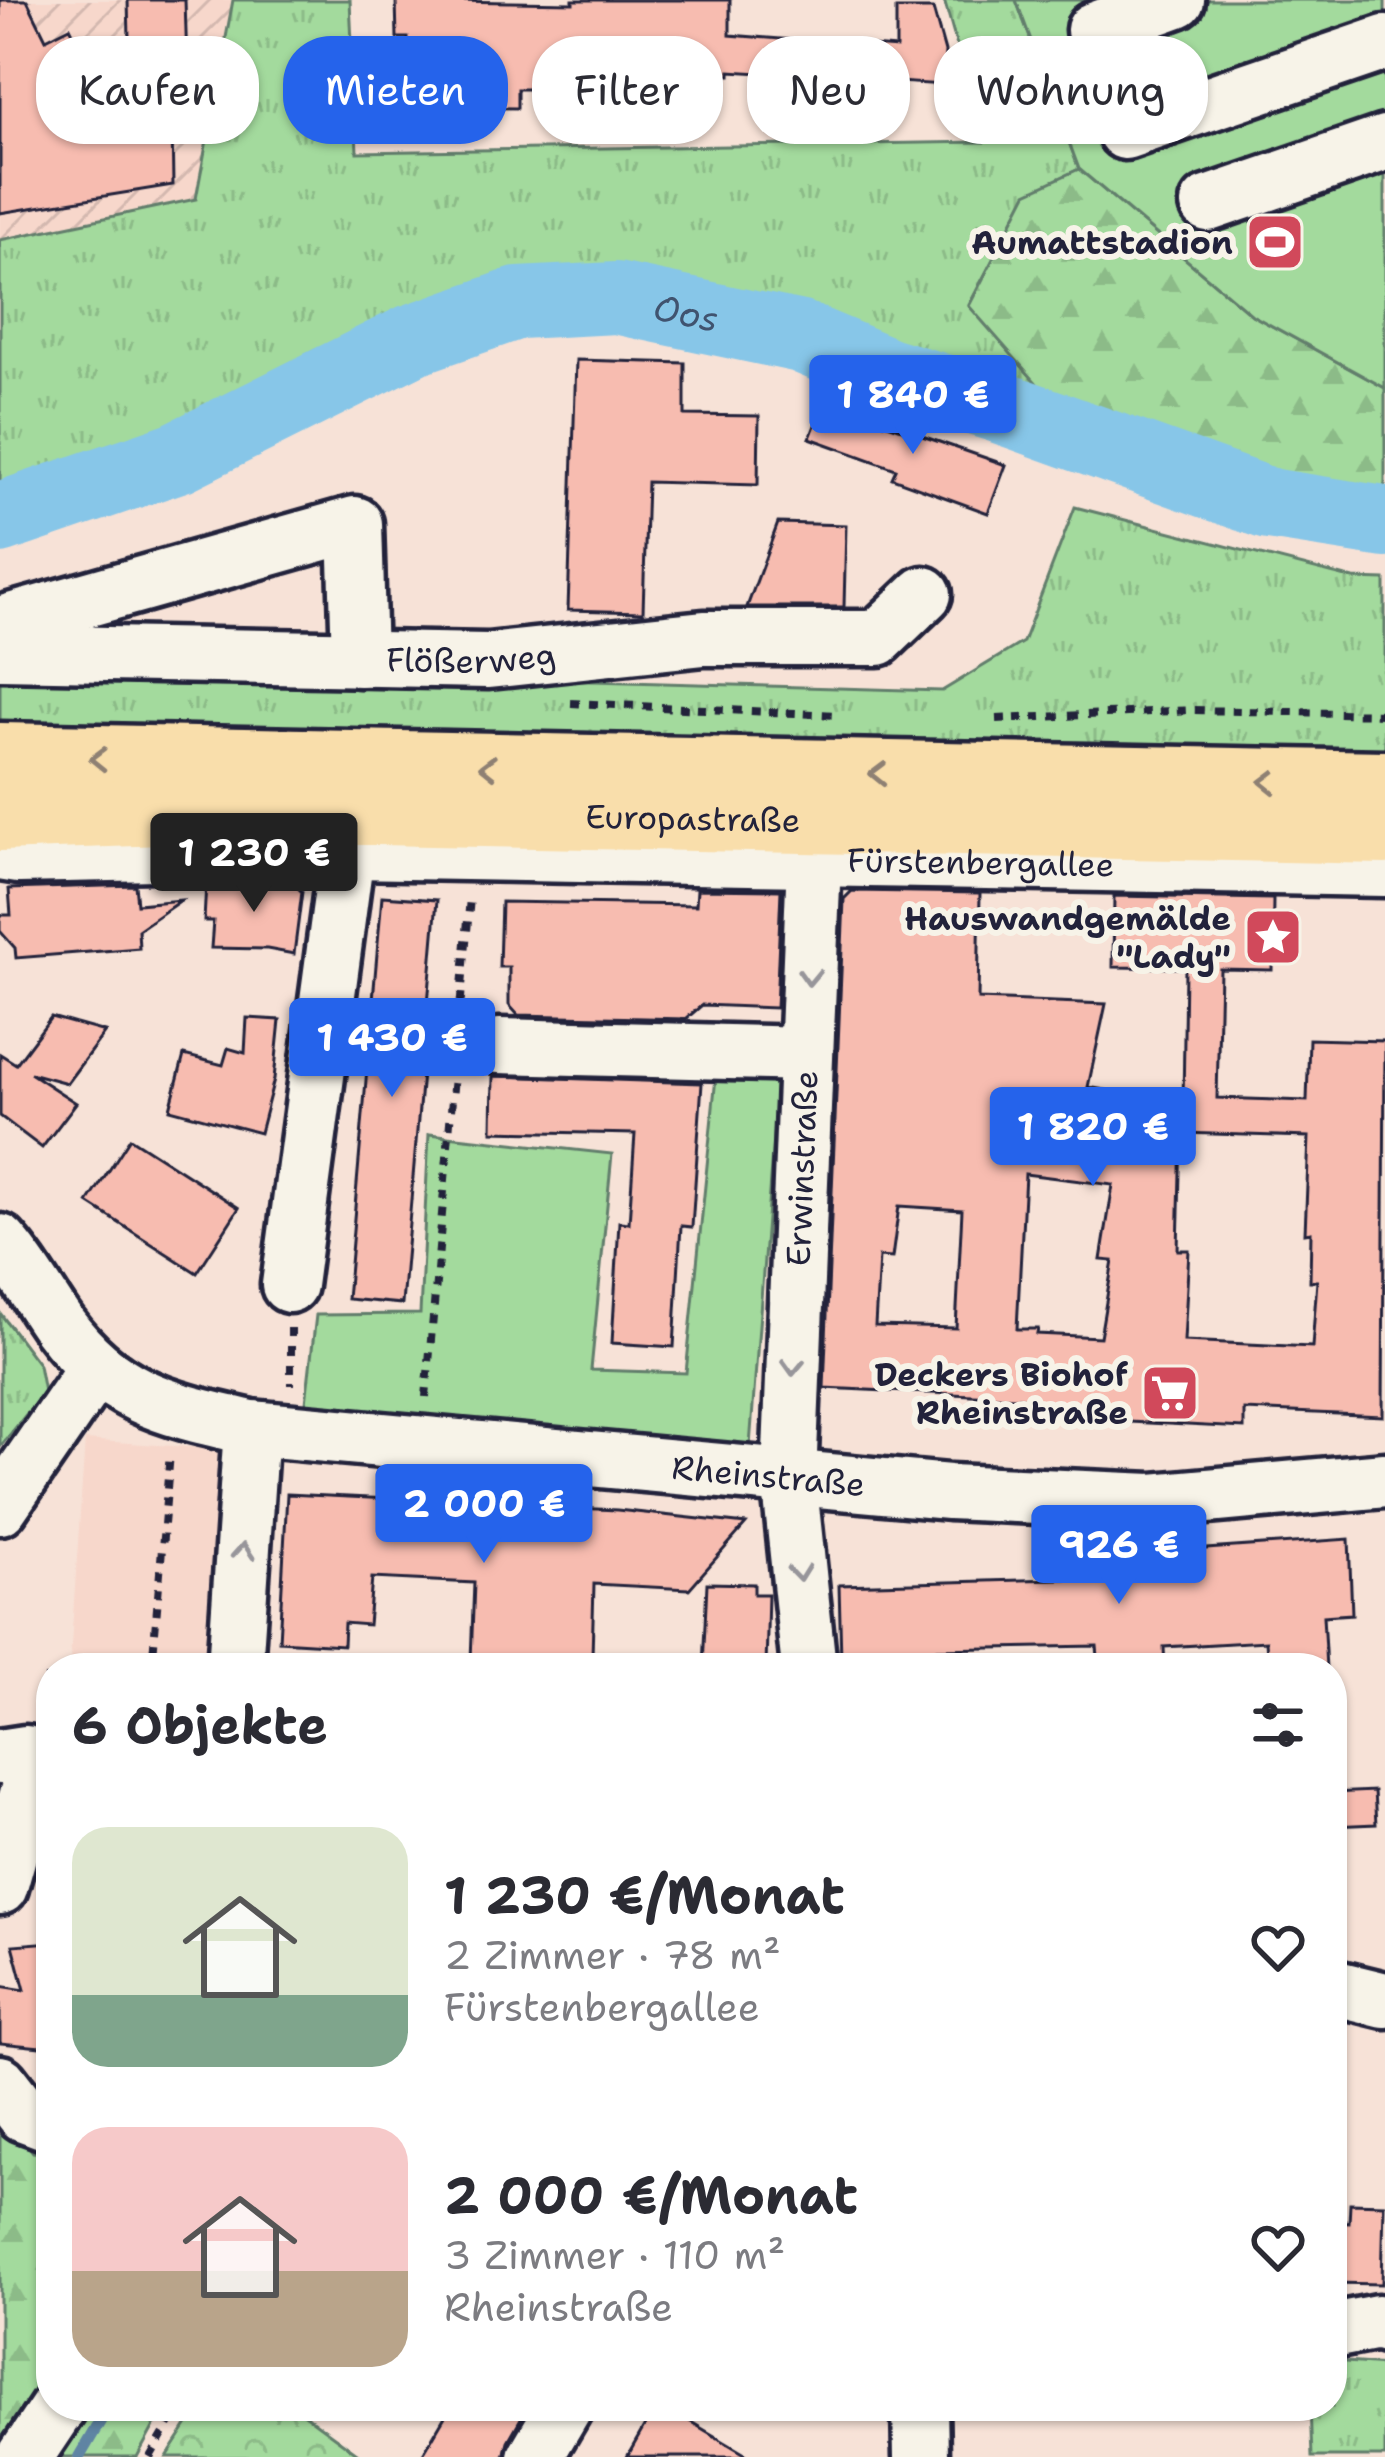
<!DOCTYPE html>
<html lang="de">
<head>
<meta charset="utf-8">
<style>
	body { margin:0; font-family:"Shantell Sans",sans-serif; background:#f2f2f3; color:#2b2b33; height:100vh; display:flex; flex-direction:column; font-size:45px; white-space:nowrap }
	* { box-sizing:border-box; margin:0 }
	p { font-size:39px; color:#7c7c81 }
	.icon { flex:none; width:66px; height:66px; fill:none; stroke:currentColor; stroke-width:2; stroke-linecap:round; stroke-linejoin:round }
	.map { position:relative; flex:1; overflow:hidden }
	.panel { position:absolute; left:36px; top:1653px; width:1311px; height:768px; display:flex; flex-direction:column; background:#fff; border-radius:48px; box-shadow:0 3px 9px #0004 }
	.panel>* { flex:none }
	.top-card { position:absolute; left:36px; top:36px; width:1314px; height:108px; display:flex; gap:24px }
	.price { position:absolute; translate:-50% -102px; padding:0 27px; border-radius:12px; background:#2563eb; color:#fff; font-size:39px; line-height:78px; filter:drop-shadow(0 3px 6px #0008) }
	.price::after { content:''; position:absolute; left:50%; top:72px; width:36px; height:27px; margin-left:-18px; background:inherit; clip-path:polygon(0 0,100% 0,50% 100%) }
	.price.selected { background:#222; color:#fff }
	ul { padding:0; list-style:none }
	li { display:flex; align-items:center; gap:36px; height:300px; padding:0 36px }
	li span { display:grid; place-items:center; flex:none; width:336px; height:240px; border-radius:36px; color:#555 }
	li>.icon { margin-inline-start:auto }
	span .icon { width:144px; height:144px; fill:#fffc; stroke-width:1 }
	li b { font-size:51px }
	h2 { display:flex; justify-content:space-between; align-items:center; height:144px; padding:0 36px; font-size:51px }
	.pill { padding:0 42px; border-radius:48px; background:#fff; box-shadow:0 3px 9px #0004; font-size:42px; line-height:108px }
	.pill.selected { background:#2563eb; color:#fff }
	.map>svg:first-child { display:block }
</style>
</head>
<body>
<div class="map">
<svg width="1385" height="2457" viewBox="0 0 1385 2457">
	<defs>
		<pattern id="industrial-furrows" width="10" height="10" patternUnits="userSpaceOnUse" patternTransform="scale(3)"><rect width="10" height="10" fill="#f7d7cb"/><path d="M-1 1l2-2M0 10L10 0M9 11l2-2" fill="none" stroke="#d3b8af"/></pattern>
		<pattern id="grass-tufts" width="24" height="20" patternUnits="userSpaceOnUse" patternTransform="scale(3)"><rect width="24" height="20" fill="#a3da9d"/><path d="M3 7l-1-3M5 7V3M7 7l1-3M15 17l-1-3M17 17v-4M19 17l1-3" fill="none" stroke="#8cbb88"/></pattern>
		<pattern id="forest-firs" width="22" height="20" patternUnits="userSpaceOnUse" patternTransform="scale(3)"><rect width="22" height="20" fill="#a3da9d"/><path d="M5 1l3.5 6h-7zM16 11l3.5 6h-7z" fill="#8cbb88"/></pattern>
		<pattern id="park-crowns" width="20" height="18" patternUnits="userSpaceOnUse" patternTransform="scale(3)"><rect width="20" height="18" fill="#a3da9d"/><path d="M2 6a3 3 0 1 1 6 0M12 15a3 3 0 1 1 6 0" fill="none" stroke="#8cbb88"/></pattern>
	</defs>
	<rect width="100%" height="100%" fill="#f7e2d7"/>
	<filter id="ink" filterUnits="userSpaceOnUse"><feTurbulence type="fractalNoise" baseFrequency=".00833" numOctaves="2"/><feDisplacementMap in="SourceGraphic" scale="24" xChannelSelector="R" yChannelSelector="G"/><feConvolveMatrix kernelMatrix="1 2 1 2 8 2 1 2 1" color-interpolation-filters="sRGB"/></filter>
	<g filter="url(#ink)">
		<path fill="#f7d7cb" d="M85,1440l147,10 -15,218 -147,-8z"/>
		<path fill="url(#industrial-furrows)" d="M0,0h233l-37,199 -196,41z"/>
		<g fill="url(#grass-tufts)" stroke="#627e6c" stroke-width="3">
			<path d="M233,0h117l7,152 627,-10 -40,-142h72l63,169 -52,25 -58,111 92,106 -192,-69 -185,-52 -188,-4 -180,64 -174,90 -142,47v-247l196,-41z"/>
			<path d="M1075,507l279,72 31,1v183l-1385,-28v-71l942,27 81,-49z"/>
			<path d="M0,1313l39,52 5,27 -44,55z"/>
			<path d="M1332,2361l53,4v92h-73l-2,-51h22z"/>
		</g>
		<g fill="url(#forest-firs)" stroke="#627e6c" stroke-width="3">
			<path d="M1079,169l173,146 133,73v117l-118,-22 -206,-72 -92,-105 58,-113z"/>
			<path d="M0,2110l33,42 18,2v252h114l-28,51h-137z"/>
		</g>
		<path fill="url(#park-crowns)" stroke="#627e6c" stroke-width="3" d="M200,2406h93l64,47 -2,4h-188z"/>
		<g fill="#a3da9d" stroke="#627e6c" stroke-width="3">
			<path d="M1016,0h369v388l-133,-73 -173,-146z"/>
			<path d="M717,1067l61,5 -28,374 -445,-35 11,-96 104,-1 9,-180 183,20 -21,216 95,3z"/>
		</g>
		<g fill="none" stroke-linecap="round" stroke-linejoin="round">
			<path stroke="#5f84a3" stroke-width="12" d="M79,2457l30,-51"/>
			<path stroke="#87c6e8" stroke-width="72" id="s1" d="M0,518l178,-61 234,-117 106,-37 98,-5 185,39 86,36 112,34 270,97 116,18"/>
		</g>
		<g fill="#f7bcb0" stroke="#22223b" stroke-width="3" fill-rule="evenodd">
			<path d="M0,0h27l19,39 24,-12 7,14 52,-3 -1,-38h57l2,65h-16l2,120 -173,28z"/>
			<path d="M396,0l177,3v-3h157v35l166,13v-39h37l12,43 -2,33 -213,-14v4l-136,1v13h-77v19l-108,-1 -1,-69h-11z"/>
			<path d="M576,360l109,3v52l74,1 -1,69 -111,-3 -4,130 -75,-2z"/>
			<path d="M824,402l182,63 -18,48 -96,-35 4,-9 -86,-31z"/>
			<path d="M778,523l68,2 -2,82h-97z"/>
			<path d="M292,882l10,10 -8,62 -27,-5 -56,-1 2,-27h-9l2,-38z"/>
			<path d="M135,885l2,19 44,-4 -43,30 1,18 -123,10 -1,-10 -15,-17v-16h11l-2,-26z"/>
			<path d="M697,889l84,1 -5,118 -74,-3 -16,14 -168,-4 -9,-10v-38h-10l2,-65 195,3z"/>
			<path d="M852,891l128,2 -2,106 128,5 -18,83 95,17 2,-136 -72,-1 1,-71 159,3 -1,71 -52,-1 -3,129 90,3 2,-62 76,2 -2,375 -139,-6v18l-211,-11 2,-19 -211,-10 20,-489zM1181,1133l128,4 -4,96 6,-1 -1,49h7l-5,66 -128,-6 5,-91h-11zM1025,1174l88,11 -12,75 12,1 -13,76 -63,-3 1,-5h-21zM899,1206l63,4 -6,118 -81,-2 4,-69 13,1z"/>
			<path d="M382,896l55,4 -35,404 -55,-5z"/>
			<path d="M51,1017l54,15 -38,51 -37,-10 46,30 -34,45 -42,-32v-62l16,10z"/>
			<path d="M247,1018l33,2 -6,59 -14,54 -90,-24 14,-54 39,10 5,-17 17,5z"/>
			<path d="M493,1076l209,7 -10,144 -11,-1 -7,121 -62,-4 7,-121 10,1 6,-89 -143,-3z"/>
			<path d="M130,1138l109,70 -42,65 -109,-70z"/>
			<path d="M287,1494l330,16 129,14 -57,65 -95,-5 -2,73 -12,-1v8l-109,-4 3,-77 -102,-5 -4,47 -24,-2 -1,22 -64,-4z"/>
			<path d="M1349,1539l3,75 -29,2 3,52h-58l-2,-27 -102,6 1,21h-66l-2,-22 -160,3v7l-96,3 -2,-74 254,-7 -2,-21z"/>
			<path d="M707,1583l47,1v10h14l-2,74 -63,-1z"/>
			<path d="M1374,1791l2,33 -44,2v-33z"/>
			<path d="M51,1942v106l-51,-5v-57l25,4 -12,-45z"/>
			<path d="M1350,2203l34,1 -2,80 -50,-1v-62l17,1z"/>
			<path d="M451,2406h77l-20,35 -4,16h-83z"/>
			<path d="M656,2406h8l86,51h-123z"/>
		</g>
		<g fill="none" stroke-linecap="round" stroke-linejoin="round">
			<defs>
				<g id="minor">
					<path d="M1094,30l83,-30"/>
					<path d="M1125,132l260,-89"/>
					<path d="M1208,204l177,-61"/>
					<path d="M0,624l355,-100 4,135"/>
					<path id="s2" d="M0,652l488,9 216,-23h174l46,-44"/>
					<path id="s3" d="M0,853l19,3 275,-6 1091,19"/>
					<path d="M499,1046l307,8"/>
					<path id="s4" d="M0,1242c23,25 39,56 59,84 54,73 109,83 192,102l698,64 203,9 233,-21"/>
					<path d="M289,1285l58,-433"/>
					<path d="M0,1507l96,-140"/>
					<path d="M235,1668l16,-240"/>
					<path id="s5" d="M809,1668l-20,-190 25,-618"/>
					<path d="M0,1757l26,-4 8,15 -34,119"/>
					<path d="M1332,1987l53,13"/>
					<path d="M0,2083l24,31 27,10"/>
					<path d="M1332,2331l46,-9 7,3"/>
					<path d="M920,2406l1,51"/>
					<path d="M25,2457l34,-51"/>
					<path d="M535,2457l30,-51"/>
				</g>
				<g id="major">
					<path d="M0,756l1385,28"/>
					<path id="s6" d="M0,818l162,-6h217l1006,19"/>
				</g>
			</defs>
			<use href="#minor" stroke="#22223b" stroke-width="63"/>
			<use href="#major" stroke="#22223b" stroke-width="75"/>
			<g stroke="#22223b" stroke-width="8" stroke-dasharray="9 9" stroke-linecap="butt">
				<path d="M571,703l267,12"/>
				<path d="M997,719l197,-9 191,4"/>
				<path d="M459,1020l11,-122"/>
				<path d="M291,1328v57"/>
				<path d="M426,1397l29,-332"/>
				<path d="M152,1668l18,-215"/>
				<path d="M44,1679h7"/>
				<path d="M150,2457l30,-51"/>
			</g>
			<use href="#minor" stroke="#f7f3e8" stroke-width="54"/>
			<use href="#major" stroke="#f9deab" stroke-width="66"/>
		</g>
		<defs><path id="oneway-chevron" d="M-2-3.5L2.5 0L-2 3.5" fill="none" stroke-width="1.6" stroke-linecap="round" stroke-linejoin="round" transform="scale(3)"/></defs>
		<g stroke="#8e8073">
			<use href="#oneway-chevron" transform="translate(98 759) rotate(-179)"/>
			<use href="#oneway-chevron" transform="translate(488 767) rotate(-179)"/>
			<use href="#oneway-chevron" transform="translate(878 774) rotate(-179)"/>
			<use href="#oneway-chevron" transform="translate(1268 782) rotate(-179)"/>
		</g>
		<g stroke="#97959a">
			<use href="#oneway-chevron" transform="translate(809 977) rotate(92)"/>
			<use href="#oneway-chevron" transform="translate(793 1367) rotate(92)"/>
			<use href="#oneway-chevron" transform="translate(243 1551) rotate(-86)"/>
			<use href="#oneway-chevron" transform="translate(799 1573) rotate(84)"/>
		</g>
	</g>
	<defs>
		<symbol id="stadium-square" viewBox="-11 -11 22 22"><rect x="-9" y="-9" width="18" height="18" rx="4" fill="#d1495b" stroke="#f7f3e8"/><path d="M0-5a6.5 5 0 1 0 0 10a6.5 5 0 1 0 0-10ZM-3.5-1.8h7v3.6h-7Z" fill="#fff"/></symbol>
		<symbol id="sight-square" viewBox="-11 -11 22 22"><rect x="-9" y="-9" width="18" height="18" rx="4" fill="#d1495b" stroke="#f7f3e8"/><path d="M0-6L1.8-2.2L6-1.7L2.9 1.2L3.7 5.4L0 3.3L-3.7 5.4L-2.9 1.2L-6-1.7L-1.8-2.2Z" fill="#fff"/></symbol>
		<symbol id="supermarket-square" viewBox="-11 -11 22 22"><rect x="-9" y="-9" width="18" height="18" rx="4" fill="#d1495b" stroke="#f7f3e8"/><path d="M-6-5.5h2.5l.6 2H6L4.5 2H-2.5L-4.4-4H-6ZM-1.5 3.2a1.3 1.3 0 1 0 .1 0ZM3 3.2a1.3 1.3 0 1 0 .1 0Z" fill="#fff"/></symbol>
	</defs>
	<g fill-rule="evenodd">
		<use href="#stadium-square" x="1242" y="209" width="66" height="66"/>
		<use href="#sight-square" x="1240" y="904" width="66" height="66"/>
		<use href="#supermarket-square" x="1137" y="1360" width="66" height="66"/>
	</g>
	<g text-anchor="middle" stroke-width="12" stroke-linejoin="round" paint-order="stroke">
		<g font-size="33" font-weight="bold" fill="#22223b" stroke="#f7f3e8" text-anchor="end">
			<text x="1233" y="254">Aumattstadion</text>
			<text x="1231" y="930">Hauswandgemälde<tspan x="1231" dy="38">"Lady"</tspan></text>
			<text x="1128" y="1386">Deckers Biohof<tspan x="1128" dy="38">Rheinstraße</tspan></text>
		</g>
		<g font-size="33" fill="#22223b" stroke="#f7f3e8">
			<text dy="12" stroke="none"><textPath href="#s2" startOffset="471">Flößerweg</textPath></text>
			<text dy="12" stroke="none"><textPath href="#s6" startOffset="693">Europastraße</textPath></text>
			<text dy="12" stroke="none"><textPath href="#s3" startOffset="981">Fürstenbergallee</textPath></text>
			<text dy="12" stroke="none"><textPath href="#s5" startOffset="501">Erwinstraße</textPath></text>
			<text dy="12" stroke="none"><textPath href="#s4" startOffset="846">Rheinstraße</textPath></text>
		</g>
		<g font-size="36" font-style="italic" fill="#40536f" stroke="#f7f3e8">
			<text dy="13" stroke="none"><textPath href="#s1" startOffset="732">Oos</textPath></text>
		</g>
	</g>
</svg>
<b class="price" style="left:913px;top:457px">1 840 €</b>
<b class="price selected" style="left:254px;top:915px">1 230 €</b>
<b class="price" style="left:392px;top:1100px">1 430 €</b>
<b class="price" style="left:1093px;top:1189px">1 820 €</b>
<b class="price" style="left:484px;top:1566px">2 000 €</b>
<b class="price" style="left:1119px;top:1607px">926 €</b>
<div class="top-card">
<a class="pill">Kaufen</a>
<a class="pill selected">Mieten</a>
<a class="pill">Filter</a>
<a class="pill">Neu</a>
<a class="pill">Wohnung</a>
</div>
<section class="panel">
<h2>6 Objekte<svg class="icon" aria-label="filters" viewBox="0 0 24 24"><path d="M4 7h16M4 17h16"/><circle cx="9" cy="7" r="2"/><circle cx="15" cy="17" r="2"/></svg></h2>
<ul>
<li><span style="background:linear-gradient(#dfe7d0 70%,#7fa58c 0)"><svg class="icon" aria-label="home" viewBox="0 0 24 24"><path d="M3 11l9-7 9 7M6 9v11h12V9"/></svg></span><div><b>1 230 €/Monat</b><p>2 Zimmer · 78 m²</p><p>Fürstenbergallee</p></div><svg class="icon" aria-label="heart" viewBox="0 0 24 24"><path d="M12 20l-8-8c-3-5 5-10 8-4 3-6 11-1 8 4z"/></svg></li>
<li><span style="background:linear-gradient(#f6c9c9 60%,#b9a48a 0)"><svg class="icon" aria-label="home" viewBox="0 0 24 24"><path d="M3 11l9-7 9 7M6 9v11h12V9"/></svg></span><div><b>2 000 €/Monat</b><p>3 Zimmer · 110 m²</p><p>Rheinstraße</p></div><svg class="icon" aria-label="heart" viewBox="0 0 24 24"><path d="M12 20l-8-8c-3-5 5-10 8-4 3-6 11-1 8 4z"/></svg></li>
</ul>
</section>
</div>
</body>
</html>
